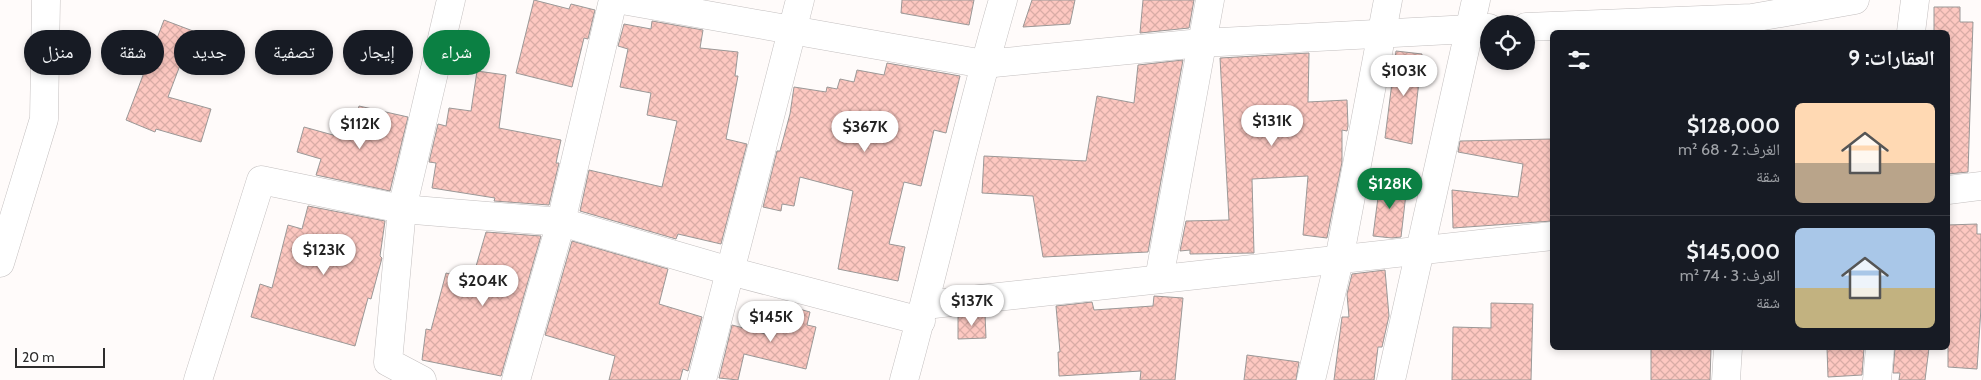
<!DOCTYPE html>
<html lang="ar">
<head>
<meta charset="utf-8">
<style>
	body { margin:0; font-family:Cabin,"Noto Naskh Arabic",sans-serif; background:#242831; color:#f1f3f6; direction:rtl; height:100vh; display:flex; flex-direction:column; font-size:19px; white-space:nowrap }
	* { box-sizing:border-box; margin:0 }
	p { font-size:16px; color:#9ea1a6 }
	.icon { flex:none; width:28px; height:28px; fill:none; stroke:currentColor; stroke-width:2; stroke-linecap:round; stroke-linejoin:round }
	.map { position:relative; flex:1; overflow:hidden; direction:ltr }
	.side { position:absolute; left:1550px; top:30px; width:400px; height:320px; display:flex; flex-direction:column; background:#171b24; border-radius:8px; box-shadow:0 2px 8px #0003; direction:rtl }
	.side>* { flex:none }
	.banner { position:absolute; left:15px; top:30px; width:475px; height:45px; direction:rtl; display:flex; gap:10px }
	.fabs { position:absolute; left:1480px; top:15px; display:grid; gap:10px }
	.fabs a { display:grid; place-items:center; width:55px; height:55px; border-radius:50%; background:#171b24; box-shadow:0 2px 8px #0003; font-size:25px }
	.scale { position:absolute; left:15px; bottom:12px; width:90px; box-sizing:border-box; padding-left:5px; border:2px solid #2e2d2d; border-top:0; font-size:14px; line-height:18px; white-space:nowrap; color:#2e2d2d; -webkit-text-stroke:4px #fff; paint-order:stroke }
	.price { position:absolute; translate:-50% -42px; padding:0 11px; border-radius:18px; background:#fff; color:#222; font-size:16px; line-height:32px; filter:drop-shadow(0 1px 2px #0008) }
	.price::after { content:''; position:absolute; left:50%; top:30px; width:15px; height:11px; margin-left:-8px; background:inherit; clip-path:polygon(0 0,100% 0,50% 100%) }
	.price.on { background:#0b8043; color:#fff }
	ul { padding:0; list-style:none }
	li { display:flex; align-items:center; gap:15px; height:125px; padding:0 15px }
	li+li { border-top:1px solid #363941 }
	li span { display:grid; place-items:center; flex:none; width:140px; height:100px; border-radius:8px; color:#555 }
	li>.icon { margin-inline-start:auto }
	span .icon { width:60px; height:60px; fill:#fffc; stroke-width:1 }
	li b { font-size:21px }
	h2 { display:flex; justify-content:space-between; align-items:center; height:60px; padding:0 15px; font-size:21px }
	.chip { padding:0 18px; border-radius:22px; background:#171b24; box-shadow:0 2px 8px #0003; font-size:18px; line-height:45px }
	.chip.on { background:#0b8043; color:#fff }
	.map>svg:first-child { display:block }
</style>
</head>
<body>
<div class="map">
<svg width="1981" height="380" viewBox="0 0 1981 380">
	<defs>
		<pattern id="building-cross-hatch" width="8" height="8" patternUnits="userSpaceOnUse" patternTransform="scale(1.25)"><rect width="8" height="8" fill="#fdc8c1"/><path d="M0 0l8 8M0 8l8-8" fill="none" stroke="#d9aca6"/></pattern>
	</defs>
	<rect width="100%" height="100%" fill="#fffbfa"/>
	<g fill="url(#building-cross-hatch)" stroke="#9b9897">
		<path d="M534,0l35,9 2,-5 24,6 -7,29 -4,-1 -12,49 -56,-14z"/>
		<path d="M902,0h72l-5,25 -68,-12z"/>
		<path d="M1032,0h43l-5,24 -47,3z"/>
		<path d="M1143,0h51l-5,28 -49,5z"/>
		<path d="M1934,7h26v15h13l-5,150 -20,2v-142h-14z"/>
		<path d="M164,20l29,11 -25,66 43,12 -10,33 -45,-13 -1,3 -29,-12z"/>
		<path d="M652,21l51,9 -3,18 38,4 -3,24h3l-12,63 21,5 -26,100 -43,-10 -2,5 -96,-28 9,-41 73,17 15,-66 -30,-6 4,-22 -31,-6 8,-38 -10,-3 6,-22 27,5z"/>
		<path d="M1396,51l26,3 -10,90 -27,-6z"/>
		<path d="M1309,53l-1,49 39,-2 1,26 -1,5 -5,-1v32l-15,76 -24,-3 5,-59 -56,3 2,74 -64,1v-4l-10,1 6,-30 43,-1 -9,-162z"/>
		<path d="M1183,60l-35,192 -105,5 -10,-61 -51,-3 2,-37 102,5 11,-65 37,7 4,-38z"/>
		<path d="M887,63l73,13 -14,57 -12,-3 -13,56 -17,-4 -15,62 16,3 -7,34 -60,-12 15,-78 -53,-14 -6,29 -12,-2 -1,7 -18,-4 14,-56h3l10,-37 4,-27 32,5 1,-5 10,2 3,-10 14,3 3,-12 27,5z"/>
		<path d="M477,71l29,4 -7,53 62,12 -5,23h3l-10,42 -55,-4 1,-3 -63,-10 4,-25 -7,-1 9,-38 8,2 3,-18 22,3z"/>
		<path d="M359,106l49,11 -18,74 -74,-16 5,-16 -24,-7 7,-25 47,13z"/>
		<path d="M1552,139v82l-99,7 -1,-38 66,7 5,-33 -65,-12 2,-11z"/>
		<path d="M1380,182l27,3 -6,52 -9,1 -19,-2z"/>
		<path d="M308,206l77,15 -5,35 2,2 -11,41 -3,-1 -13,48 -104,-29 9,-33 12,4 16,-63 14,4z"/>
		<path d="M1977,224v10h4v74l-4,61 -29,-2v-142z"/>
		<path d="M486,232l55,4 -40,140 -79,-16 4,-31 5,1 15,-57 26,7z"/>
		<path d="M572,241l96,28 -9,35 43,13 -14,54 -5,-2 -3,11h-71l6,-24 -70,-21z"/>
		<path d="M1385,270l4,46 -7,31h-4l-4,33h-40l8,-63h7l-2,-23 5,-20z"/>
		<path d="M1154,296l29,2 -8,82h-35l1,-9 -82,5 -1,-24h2l-4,-46 36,-4 2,8 59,-4z"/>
		<path d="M1491,303l42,1 -2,76h-79l1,-53 38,1z"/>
		<path d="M781,304l29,8 -3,13 9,2 -10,42 -62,-15 -6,26 -19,-2 13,-53 41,11z"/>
		<path d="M985,314l1,24 -28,1v-22z"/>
		<path d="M1651,348h60l-1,32h-59z"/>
		<path d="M1827,348h37l-2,27 -34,2z"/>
		<path d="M1895,348h34l-4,32h-26l1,-7h-7z"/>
		<path d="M1247,355l52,7 -3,18h-52z"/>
	</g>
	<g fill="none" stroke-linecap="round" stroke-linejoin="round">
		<defs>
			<g id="minor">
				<path d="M622,0l362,64 217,-21 288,-15"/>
				<path d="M1526,27l226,-9 103,-18"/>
				<path d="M1911,32l4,-32"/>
				<path d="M1948,190l33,-4"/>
				<path d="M0,263l44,-144 2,-119"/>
				<path d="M1159,279l51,-279"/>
				<path d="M925,305l627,-69"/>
				<path d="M198,380l63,-200 141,29 159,13 169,49 191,50"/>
				<path d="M422,380l-34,-18 14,-153 49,-209"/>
				<path d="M516,380l45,-158 52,-222"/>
				<path d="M702,380l98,-380"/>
				<path d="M904,380c35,-126 62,-254 99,-380"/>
				<path d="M1311,380l28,-120 49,-260"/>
				<path d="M1391,380l85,-380"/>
				<path d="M1726,380l2,-32"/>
				<path d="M1877,380l3,-32"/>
			</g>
		</defs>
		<use href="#minor" stroke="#c3bfbf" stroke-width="29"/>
		<use href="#minor" stroke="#fff" stroke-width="28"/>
	</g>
</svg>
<div class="fabs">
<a><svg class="icon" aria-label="locate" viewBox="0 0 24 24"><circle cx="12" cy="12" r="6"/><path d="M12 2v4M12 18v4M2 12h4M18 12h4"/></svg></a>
</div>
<div class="scale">20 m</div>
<b class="price" style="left:1404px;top:97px">$103K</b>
<b class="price" style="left:1272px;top:147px">$131K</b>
<b class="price" style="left:360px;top:150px">$112K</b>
<b class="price" style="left:865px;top:153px">$367K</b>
<b class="price on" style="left:1390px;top:210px">$128K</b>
<b class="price" style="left:324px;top:276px">$123K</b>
<b class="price" style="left:483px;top:307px">$204K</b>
<b class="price" style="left:972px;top:327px">$137K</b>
<b class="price" style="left:771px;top:343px">$145K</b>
<div class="banner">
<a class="chip on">شراء</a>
<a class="chip">إيجار</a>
<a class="chip">تصفية</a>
<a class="chip">جديد</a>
<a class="chip">شقة</a>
<a class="chip">منزل</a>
</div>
<section class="side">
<h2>العقارات: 9<svg class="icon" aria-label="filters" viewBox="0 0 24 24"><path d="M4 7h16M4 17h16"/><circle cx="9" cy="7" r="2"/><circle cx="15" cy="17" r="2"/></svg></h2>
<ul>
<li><span style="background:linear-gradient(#ffd9b3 60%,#b9a48a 0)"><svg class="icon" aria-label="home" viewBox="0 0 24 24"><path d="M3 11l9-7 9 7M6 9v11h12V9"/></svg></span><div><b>$128,000</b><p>الغرف: 2 · 68 m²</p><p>شقة</p></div></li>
<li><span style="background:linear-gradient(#a9c7e8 60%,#c2b280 0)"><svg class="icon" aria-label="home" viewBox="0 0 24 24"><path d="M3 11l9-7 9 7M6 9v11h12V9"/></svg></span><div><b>$145,000</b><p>الغرف: 3 · 74 m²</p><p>شقة</p></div></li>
</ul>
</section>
</div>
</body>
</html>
